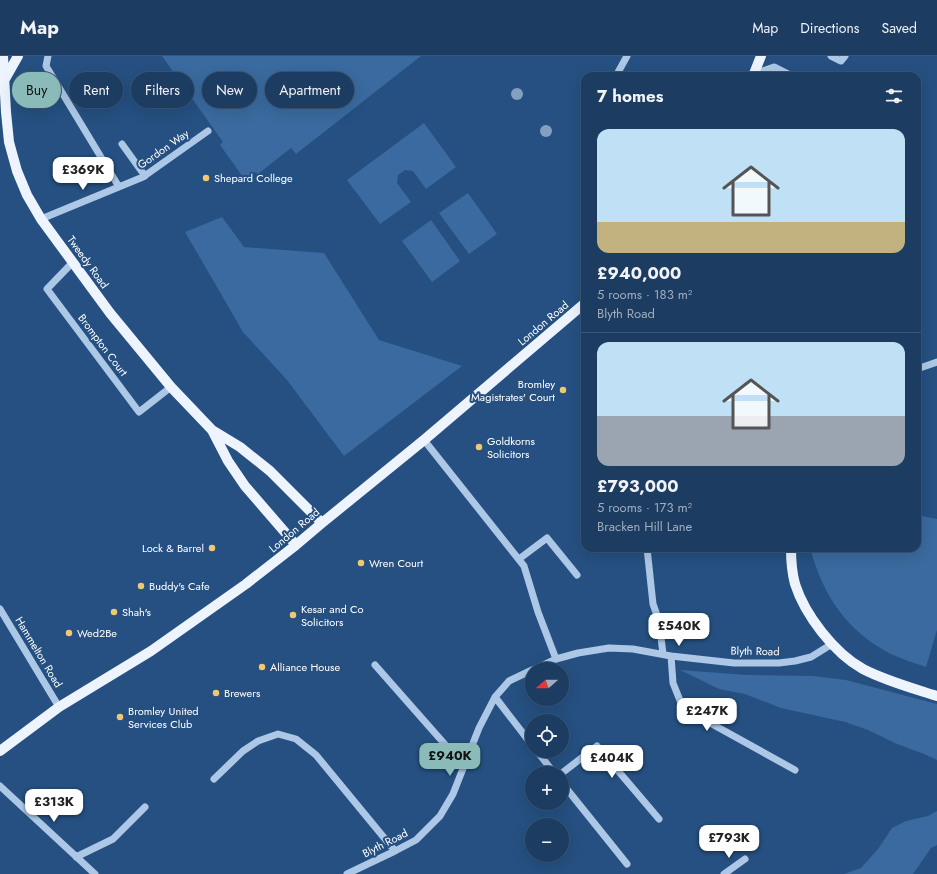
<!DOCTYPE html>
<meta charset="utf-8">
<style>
body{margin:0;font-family:Jost,sans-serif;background:#29476a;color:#f1f3f6;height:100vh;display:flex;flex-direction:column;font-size:15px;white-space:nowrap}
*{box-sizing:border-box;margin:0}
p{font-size:13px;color:#a0adbd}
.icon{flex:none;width:22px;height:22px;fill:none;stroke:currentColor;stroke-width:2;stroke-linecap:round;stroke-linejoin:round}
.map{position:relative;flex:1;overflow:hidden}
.side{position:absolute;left:581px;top:16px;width:340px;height:480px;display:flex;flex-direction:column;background:#1c3c61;border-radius:12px;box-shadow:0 4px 16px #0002,0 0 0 1px #3a5676}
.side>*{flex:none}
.guide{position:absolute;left:12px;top:16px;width:380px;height:36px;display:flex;gap:8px}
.needle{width:26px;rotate:250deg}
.buttons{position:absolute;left:525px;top:606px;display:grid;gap:8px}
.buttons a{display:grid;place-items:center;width:44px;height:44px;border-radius:50%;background:#1c3c61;box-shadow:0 4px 16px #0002,0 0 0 1px #3a5676;font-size:20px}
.price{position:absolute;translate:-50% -34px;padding:0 9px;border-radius:8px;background:#fff;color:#222;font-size:13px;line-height:26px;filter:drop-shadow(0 1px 2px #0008)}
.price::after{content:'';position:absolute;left:50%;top:24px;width:12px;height:9px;margin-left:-6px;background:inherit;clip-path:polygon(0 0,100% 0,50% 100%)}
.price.selected{background:#8bbbb9;color:#111}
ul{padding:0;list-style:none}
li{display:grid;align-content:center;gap:8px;height:212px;padding:0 16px}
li+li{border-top:1px solid #3a5676}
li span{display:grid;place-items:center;height:124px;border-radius:12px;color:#555}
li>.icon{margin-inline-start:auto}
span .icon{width:72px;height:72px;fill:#fffc;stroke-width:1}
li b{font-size:17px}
h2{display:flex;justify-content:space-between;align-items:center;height:48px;padding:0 16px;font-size:17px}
.tag{padding:0 14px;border-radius:18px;background:#1c3c61;box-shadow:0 4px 16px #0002,0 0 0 1px #3a5676;font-size:14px;line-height:36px}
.tag.selected{background:#8bbbb9;color:#111}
header{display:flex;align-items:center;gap:24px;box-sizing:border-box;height:56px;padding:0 20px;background:#1c3c61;border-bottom:1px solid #3a5676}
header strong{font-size:19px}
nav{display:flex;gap:22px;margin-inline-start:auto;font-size:14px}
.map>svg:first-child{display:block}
.green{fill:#3a6a9f}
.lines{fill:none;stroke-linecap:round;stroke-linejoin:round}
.minor{stroke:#adc8e7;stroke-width:7}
.major{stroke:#eef4fd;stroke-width:10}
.tree{fill:#83a0c1}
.poi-dot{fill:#f0c871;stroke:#255081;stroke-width:1.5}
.labels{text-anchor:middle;stroke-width:4;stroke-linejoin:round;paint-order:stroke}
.street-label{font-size:11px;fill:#fff;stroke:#255081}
.poi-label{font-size:11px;fill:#fff;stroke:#255081;text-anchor:start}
</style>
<header>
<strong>Map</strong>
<nav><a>Map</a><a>Directions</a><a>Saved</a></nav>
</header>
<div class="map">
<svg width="937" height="818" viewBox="0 0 937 818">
<rect width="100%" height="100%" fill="#255081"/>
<path class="green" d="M162 0H421L296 98 291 92 258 118 255 116 245 124 220 89 223 86Z
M424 67 456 111 426 133 413 115 405 114 398 119 397 127 411 146 380 168 347 124Z
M468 137 497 178 469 198 439 157Z
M222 161 244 191 324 197 379 284 462 310 344 400 287 324 243 276 185 176Z
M431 164 460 205 432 226 402 185Z
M917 459 937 463V574L926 611C914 607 902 603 891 598 846 575 823 539 810 492H917Z
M680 614 746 619 813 620 846 624 937 648V704L924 698 897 688 868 674 845 666 781 652 745 638 719 633Z
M937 755V789L931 792 913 818H844L861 812 878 793 892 772 906 765 928 760Z"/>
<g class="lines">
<path class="minor" d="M48 0 46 10 119 131
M831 0 841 5 845 0
M754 18 774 11 792 20
M616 20 627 0
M122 88 145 120
M41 163 143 121 208 75
M73 206 47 233 139 356 171 331
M917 313 937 306
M424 384 524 510 538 556 556 603
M647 492 653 548 659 565 663 598
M519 503 547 482 577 519
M0 553 59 651
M671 600 673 627 683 652 795 714
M375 609 464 710
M535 613 556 603 578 597 609 592 633 593 671 600 734 607H779L795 605 811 601 832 588
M495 641 532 689
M537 695 554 717
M562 717 597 690 659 763
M214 723 243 695 258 685 278 678 296 683 316 699 395 795
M562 727 627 808
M0 730 95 818
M76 801 113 783 145 751
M347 818 395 795 416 784 440 760 453 738 479 672 495 641 509 625 532 614
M724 818 745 803"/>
<path class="major" d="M3 0 6 56 9 86 17 115 27 139 41 163 110 257 171 331 212 374 240 391 270 415 322 467
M753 20 761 0
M5 23 18 0
M212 374 228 405 245 430 296 489
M791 492C791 504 792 517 795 528 805 559 834 597 863 613 886 625 912 632 937 640
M0 695 59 651 151 595 246 528 296 489 322 467 424 384 585 247"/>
</g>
<g class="tree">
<circle cx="517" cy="38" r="6"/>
<circle cx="546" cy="75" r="6"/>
</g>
<g class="poi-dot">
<circle cx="206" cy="122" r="4"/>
<circle cx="563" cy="334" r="4"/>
<circle cx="479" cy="391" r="4"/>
<circle cx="212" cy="492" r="4"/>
<circle cx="361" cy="507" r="4"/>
<circle cx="141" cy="530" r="4"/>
<circle cx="114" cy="556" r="4"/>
<circle cx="293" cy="559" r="4"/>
<circle cx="69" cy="577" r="4"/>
<circle cx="262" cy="611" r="4"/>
<circle cx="216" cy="637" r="4"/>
<circle cx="120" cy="661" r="4"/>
</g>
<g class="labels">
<g class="street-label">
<text transform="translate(163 93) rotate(-35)" y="4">Gordon Way</text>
<text transform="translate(88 206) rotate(54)" y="4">Tweedy Road</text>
<text transform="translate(543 267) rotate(-40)" y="4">London Road</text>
<text transform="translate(103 289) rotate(53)" y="4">Brompton Court</text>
<text transform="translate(294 474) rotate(-40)" y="4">London Road</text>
<text transform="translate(755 595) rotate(1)" y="4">Blyth Road</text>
<text transform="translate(39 596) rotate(59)" y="4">Hammelton Road</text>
<text transform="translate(385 787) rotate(-27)" y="4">Blyth Road</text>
</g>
<g class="poi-label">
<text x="214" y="126">Shepard College</text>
<text x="555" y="332" text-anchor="end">Bromley<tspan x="555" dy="13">Magistrates' Court</tspan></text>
<text x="487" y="389">Goldkorns<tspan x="487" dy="13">Solicitors</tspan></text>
<text x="204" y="496" text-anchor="end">Lock &amp; Barrel</text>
<text x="369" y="511">Wren Court</text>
<text x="149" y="534">Buddy's Cafe</text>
<text x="301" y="557">Kesar and Co<tspan x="301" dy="13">Solicitors</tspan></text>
<text x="122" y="560">Shah's</text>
<text x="77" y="581">Wed2Be</text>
<text x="270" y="615">Alliance House</text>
<text x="224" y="641">Brewers</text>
<text x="128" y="659">Bromley United<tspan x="128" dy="13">Services Club</tspan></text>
</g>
</g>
</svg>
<div class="buttons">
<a><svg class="needle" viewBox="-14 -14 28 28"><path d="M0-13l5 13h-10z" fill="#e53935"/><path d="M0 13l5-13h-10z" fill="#a0adbd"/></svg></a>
<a><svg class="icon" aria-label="locate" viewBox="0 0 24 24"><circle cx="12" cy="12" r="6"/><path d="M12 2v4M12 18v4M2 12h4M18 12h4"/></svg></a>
<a>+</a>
<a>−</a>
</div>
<b class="price" style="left:83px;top:135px">£369K</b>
<b class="price" style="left:679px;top:591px">£540K</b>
<b class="price" style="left:707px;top:676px">£247K</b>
<b class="price selected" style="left:450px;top:721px">£940K</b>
<b class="price" style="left:612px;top:723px">£404K</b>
<b class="price" style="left:54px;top:767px">£313K</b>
<b class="price" style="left:729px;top:803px">£793K</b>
<div class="guide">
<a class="tag selected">Buy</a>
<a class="tag">Rent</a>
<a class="tag">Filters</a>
<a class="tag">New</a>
<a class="tag">Apartment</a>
</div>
<section class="side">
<h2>7 homes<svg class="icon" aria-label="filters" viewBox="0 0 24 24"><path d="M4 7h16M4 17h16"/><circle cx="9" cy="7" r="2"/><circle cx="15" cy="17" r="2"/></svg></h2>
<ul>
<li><span style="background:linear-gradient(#bfe0f5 75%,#c2b280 0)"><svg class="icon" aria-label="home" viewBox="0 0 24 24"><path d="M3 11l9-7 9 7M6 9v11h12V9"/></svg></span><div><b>£940,000</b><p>5 rooms · 183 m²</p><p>Blyth Road</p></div></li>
<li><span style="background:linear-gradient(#bfe0f5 60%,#9aa5b1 0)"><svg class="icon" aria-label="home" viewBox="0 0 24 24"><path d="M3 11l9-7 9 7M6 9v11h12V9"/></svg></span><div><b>£793,000</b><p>5 rooms · 173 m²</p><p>Bracken Hill Lane</p></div></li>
</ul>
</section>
</div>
